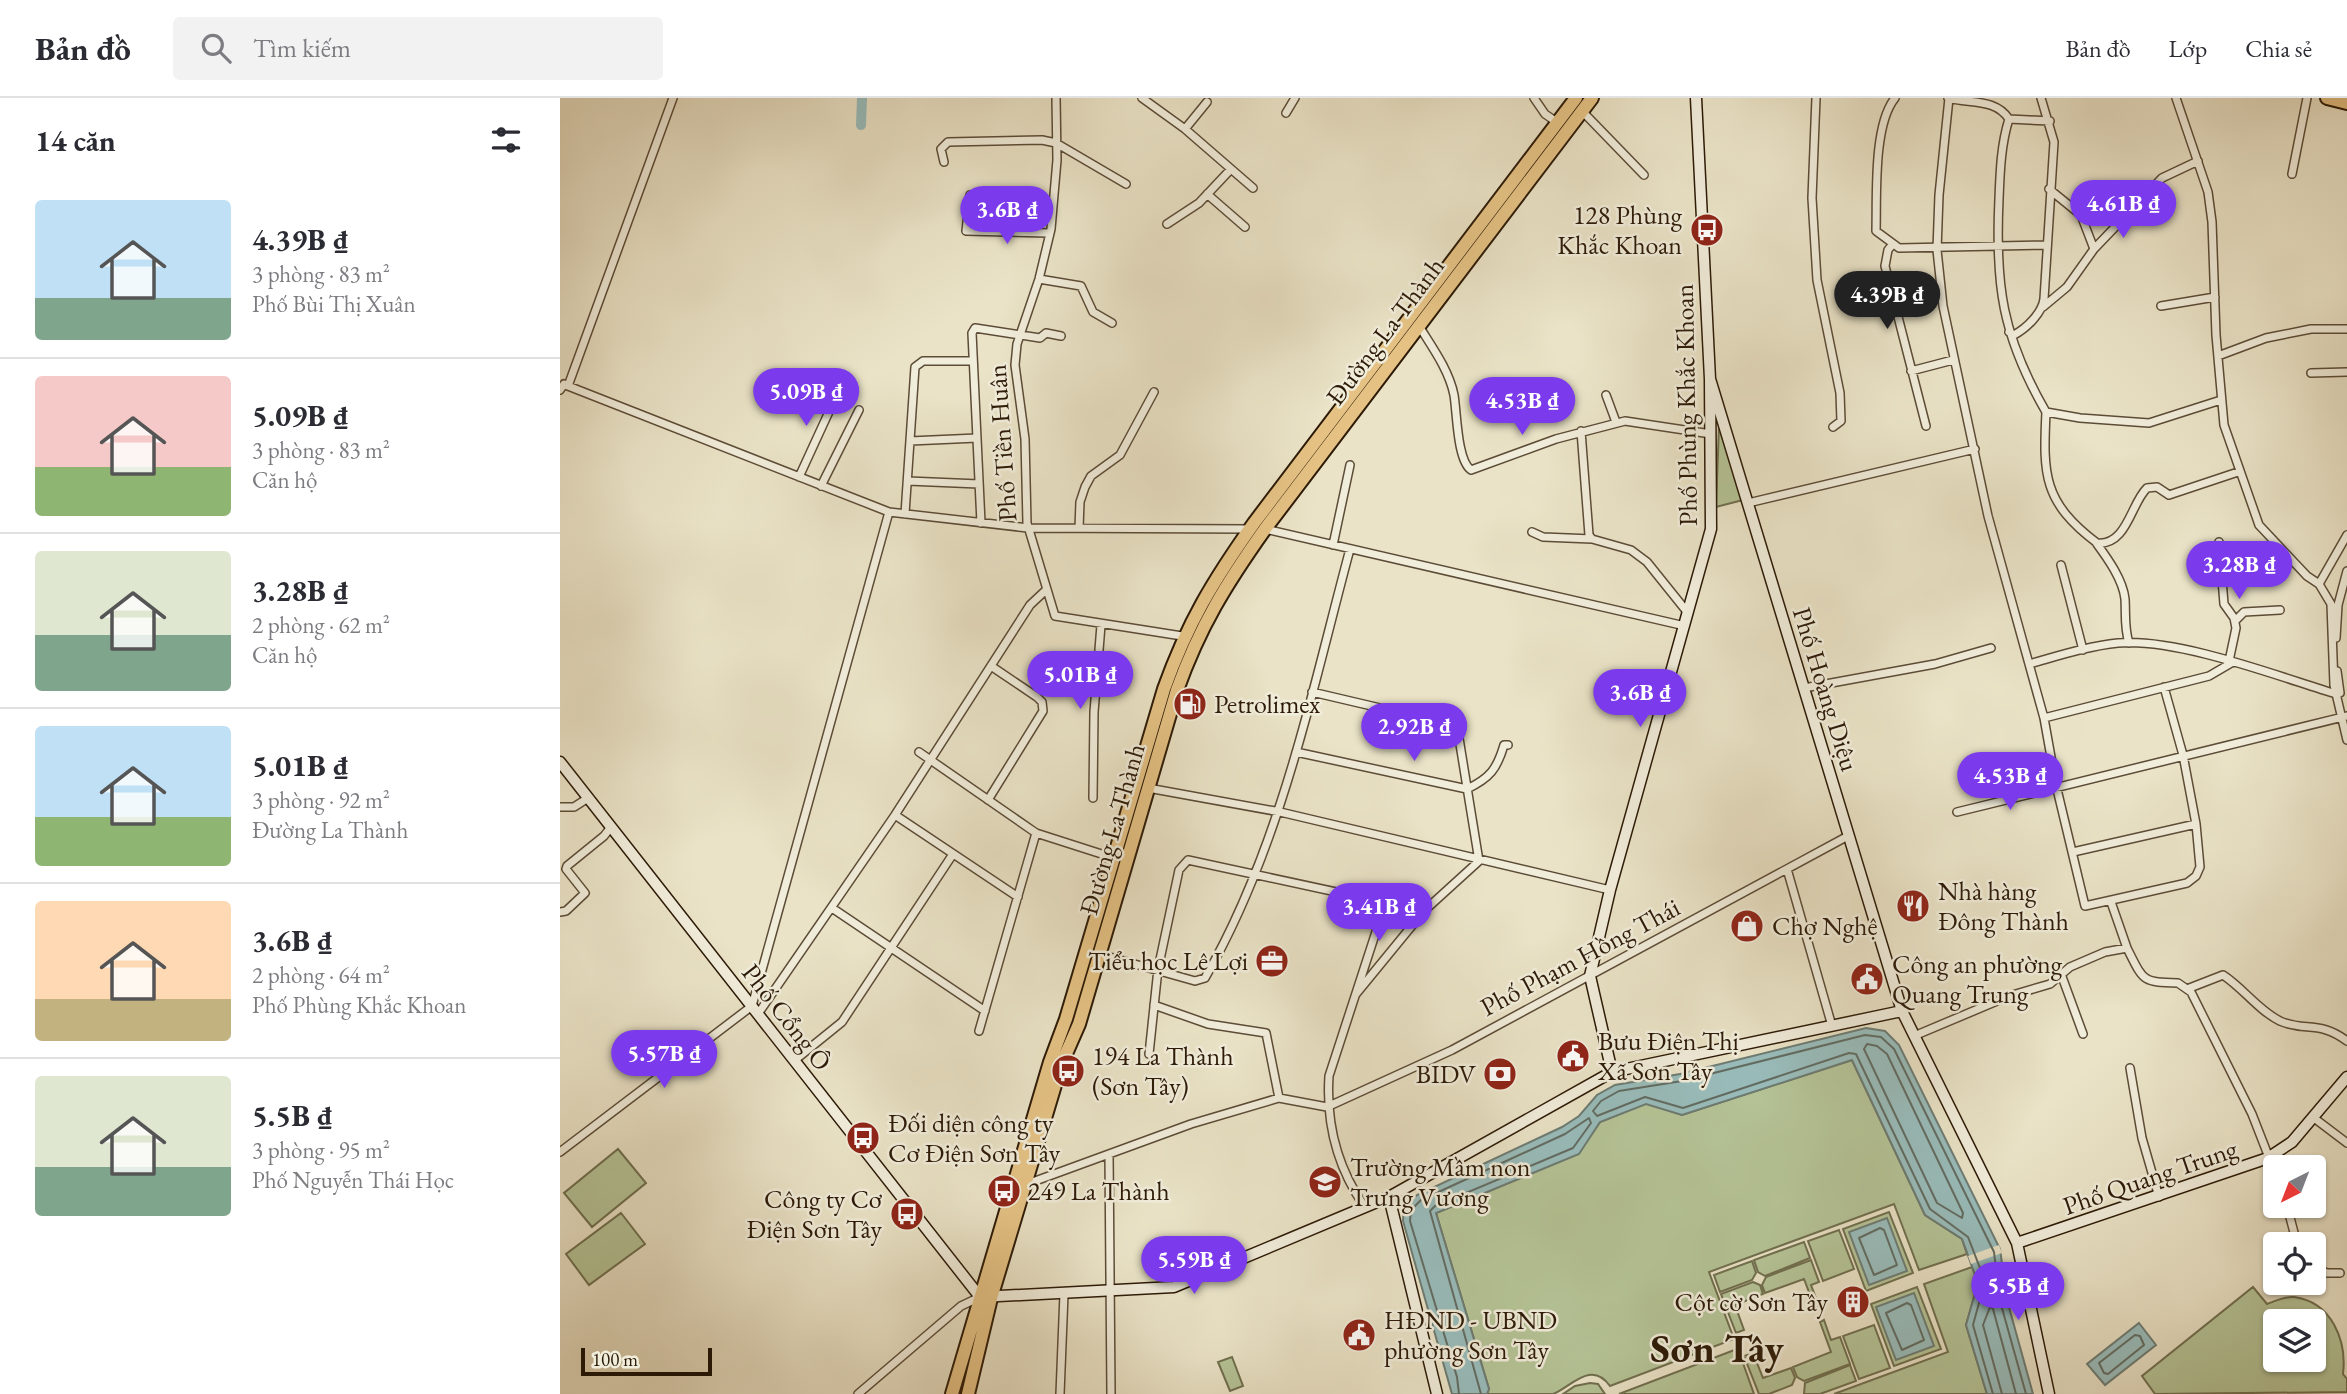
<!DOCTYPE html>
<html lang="vi">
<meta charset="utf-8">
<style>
body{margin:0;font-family:"EB Garamond",serif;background:#f2f2f3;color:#2b2b33;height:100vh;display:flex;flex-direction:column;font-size:26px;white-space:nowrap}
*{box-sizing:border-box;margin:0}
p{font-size:23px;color:#7c7c81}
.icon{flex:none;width:38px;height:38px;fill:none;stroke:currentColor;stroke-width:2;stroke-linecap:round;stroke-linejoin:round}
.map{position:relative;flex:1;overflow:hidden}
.details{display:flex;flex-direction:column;background:#fff;width:560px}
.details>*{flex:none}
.needle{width:46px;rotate:222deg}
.controls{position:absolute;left:1703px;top:1057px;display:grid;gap:14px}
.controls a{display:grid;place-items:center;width:63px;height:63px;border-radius:7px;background:#fff;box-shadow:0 2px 5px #0004;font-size:35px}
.scale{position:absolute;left:21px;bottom:18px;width:131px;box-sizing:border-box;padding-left:7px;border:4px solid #2c1a07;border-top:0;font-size:19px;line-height:24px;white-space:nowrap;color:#2c1a07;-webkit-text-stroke:5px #f1eddb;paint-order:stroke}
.price{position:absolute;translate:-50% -60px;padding:0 16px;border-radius:24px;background:#7c3aed;color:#fff;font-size:23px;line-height:46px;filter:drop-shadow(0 2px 4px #0008)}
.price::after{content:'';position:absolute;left:50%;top:42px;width:21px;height:16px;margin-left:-10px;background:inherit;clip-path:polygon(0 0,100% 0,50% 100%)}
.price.selected{background:#222;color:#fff}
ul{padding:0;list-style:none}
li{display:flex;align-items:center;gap:21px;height:175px;padding:0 35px}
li+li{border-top:2px solid #e1e1e2}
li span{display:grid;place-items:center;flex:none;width:196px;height:140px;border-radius:7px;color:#555}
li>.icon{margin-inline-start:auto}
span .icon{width:84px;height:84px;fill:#fffc;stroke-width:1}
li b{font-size:30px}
h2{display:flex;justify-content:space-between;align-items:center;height:84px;padding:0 35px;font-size:30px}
header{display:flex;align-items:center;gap:42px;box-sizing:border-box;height:98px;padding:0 35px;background:#fff;border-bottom:2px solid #e1e1e2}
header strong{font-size:33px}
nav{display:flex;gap:38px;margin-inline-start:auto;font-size:24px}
.search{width:490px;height:63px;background:#f2f2f3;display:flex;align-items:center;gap:18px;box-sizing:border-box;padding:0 24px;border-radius:7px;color:#7c7c81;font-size:26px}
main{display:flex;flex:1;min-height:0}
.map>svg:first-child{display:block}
.green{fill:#b5c497;stroke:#706f4f;stroke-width:2;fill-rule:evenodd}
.water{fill:#99bdbc;stroke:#6d7c74;stroke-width:2}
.pier{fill:#eae3c7}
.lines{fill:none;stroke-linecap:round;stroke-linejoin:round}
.shore{stroke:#626c62;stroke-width:2}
.canal{stroke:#99bdbc;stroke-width:10}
.street-casing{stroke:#5c4c37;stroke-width:10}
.secondary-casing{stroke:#2c1a07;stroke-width:13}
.highway-casing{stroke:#2c1a07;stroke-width:16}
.street{stroke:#f1eddb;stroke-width:7}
.secondary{stroke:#f1eddb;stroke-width:10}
.highway{stroke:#e5c284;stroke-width:12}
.labels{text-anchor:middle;stroke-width:5;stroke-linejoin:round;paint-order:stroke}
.poi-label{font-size:26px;fill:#2c1a07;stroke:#f1eddb;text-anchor:start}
.street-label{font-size:26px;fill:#2c1a07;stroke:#f1eddb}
.town-label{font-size:40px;font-weight:bold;fill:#2c1a07;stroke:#f1eddb}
</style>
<header>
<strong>Bản đồ</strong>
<div class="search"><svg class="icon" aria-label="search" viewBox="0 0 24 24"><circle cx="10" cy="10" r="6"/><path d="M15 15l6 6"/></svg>Tìm kiếm</div>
<nav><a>Bản đồ</a><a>Lớp</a><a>Chia sẻ</a></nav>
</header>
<main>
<section class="details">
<h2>14 căn<svg class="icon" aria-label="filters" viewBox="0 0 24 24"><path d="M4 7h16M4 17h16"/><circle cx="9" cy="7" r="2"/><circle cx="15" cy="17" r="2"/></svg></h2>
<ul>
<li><span style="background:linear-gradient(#bfe0f5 70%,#7fa58c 0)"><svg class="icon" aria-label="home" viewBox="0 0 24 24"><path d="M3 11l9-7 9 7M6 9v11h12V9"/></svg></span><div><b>4.39B ₫</b><p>3 phòng · 83 m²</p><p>Phố Bùi Thị Xuân</p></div></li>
<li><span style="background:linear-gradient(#f6c9c9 65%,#8fb573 0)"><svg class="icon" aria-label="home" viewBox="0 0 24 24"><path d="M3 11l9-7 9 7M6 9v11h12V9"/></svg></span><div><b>5.09B ₫</b><p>3 phòng · 83 m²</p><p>Căn hộ</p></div></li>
<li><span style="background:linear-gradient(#dfe7d0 60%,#7fa58c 0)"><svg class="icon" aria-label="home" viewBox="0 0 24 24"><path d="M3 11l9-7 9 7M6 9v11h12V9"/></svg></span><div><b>3.28B ₫</b><p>2 phòng · 62 m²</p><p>Căn hộ</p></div></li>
<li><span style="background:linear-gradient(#bfe0f5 65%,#8fb573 0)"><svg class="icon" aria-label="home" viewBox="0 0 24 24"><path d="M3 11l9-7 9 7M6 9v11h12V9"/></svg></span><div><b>5.01B ₫</b><p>3 phòng · 92 m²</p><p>Đường La Thành</p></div></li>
<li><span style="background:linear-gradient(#ffd9b3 70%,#c2b280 0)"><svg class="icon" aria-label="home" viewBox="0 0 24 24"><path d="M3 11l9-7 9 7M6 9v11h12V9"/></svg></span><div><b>3.6B ₫</b><p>2 phòng · 64 m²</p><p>Phố Phùng Khắc Khoan</p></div></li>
<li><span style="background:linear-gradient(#dfe7d0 65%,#7fa58c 0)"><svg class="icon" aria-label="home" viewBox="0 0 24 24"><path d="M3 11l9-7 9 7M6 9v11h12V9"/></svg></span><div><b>5.5B ₫</b><p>3 phòng · 95 m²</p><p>Phố Nguyễn Thái Học</p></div></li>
</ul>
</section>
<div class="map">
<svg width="1787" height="1296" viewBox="0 0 1787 1296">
<rect width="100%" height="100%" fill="#eae3c7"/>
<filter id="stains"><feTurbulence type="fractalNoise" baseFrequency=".00286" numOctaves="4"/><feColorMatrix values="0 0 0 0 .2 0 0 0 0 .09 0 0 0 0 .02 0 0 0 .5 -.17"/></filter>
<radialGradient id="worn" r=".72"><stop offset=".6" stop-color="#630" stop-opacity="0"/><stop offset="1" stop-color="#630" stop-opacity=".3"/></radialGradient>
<path class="green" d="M1159 327 1183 402 1156 409Z
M1292 962 1365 1117 1402 1141 1407 1156 1359 1172 1334 1106 1149 1174 1174 1241 1050 1288C1031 1261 1010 1290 993 1296 983 1296 940 1296 927 1296L929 1291 876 1115 1018 1056 1040 1024 1086 1005 1122 1017Z
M58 1051 86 1085 32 1129 4 1095Z
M1329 1114 1353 1175 1306 1193 1283 1131Z
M61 1115 85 1146 29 1187 6 1156Z
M1279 1132 1294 1171 1263 1183 1248 1143Z
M1244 1144 1250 1160 1205 1178 1198 1174 1194 1162Z
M1251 1162 1259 1184 1251 1187 1259 1208 1255 1210 1244 1181 1205 1195 1202 1187 1206 1179Z
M1192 1163 1196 1175 1192 1182 1160 1194 1154 1177Z
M1412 1169 1418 1185 1406 1227 1427 1296H1274L1388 1254 1364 1186Z
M1193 1184 1200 1187 1203 1196 1175 1207 1184 1232 1176 1235 1161 1196Z
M1357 1189 1381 1251 1334 1268 1311 1206Z
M1693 1189 1707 1206C1715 1203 1726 1198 1734 1199 1772 1204 1787 1243 1783 1276L1787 1281V1294L1595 1296 1582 1278ZM1715 1223H1754V1262H1715Z
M1264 1222 1271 1242 1280 1239 1290 1266 1244 1283 1237 1279 1233 1269 1271 1254 1260 1224Z
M1314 1227 1330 1270 1299 1281 1283 1238Z
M1178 1251 1194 1296H1059L1177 1251Z
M1193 1255 1203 1280 1231 1270 1235 1280 1232 1287 1209 1296H1199L1184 1258Z
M672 1259 683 1288 670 1293 658 1264Z
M1290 1267 1296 1283 1260 1296H1244L1245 1285Z
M1030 1285 1038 1286 1045 1296H1003L1015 1288Z"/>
<path class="water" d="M1306 930 1325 933 1339 947 1440 1151 1447 1202 1473 1296H1427L1406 1227 1418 1185 1402 1141 1365 1117 1292 962 1122 1017 1086 1006 1040 1024 1019 1056 876 1115 929 1291 927 1296H892L843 1123 844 1108 857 1097 1002 1029 1019 1018 1037 997 1055 987 1120 976Z
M1327 1120 1347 1173 1309 1187 1289 1134Z
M1354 1195 1374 1248 1336 1262 1316 1209Z
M1579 1225 1596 1247 1545 1287 1527 1266Z"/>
<path class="pier" d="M1439 1147 1442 1155 1411 1166 1408 1158Z"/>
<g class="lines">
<path class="shore" d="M1307 946 1317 948 1327 956 1403 1115 1402 1120 1377 1105 1304 951Z
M1320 1130 1324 1132 1337 1167 1314 1177 1299 1140Z
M1347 1205 1351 1207 1364 1242 1342 1252 1326 1215Z
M1575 1237 1580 1238 1584 1247 1548 1276 1544 1275 1539 1265Z
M899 1296 897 1279 850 1123 851 1112 861 1102 1005 1036 1029 1020 1031 1025 1013 1050 875 1108 870 1113 921 1296
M1433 1296 1413 1227 1425 1183 1408 1139 1370 1111 1296 956 1289 955 1123 1010 1085 999 1037 1018 1033 1013 1041 1003 1059 993 1122 983 1305 937 1321 939 1334 951 1434 1154 1440 1203 1466 1296
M1442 1296 1423 1227 1430 1209 1433 1211 1456 1296"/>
<path class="canal" d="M301 27 302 0"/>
<defs>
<path id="street" d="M496 0 497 62 491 131 479 181 457 246 455 267 465 341 467 425 495 518 622 538
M582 0 625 31 693 90
M974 0 985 16 998 25
M1256 0 1252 100 1257 182 1280 295 1281 323 1273 329
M1335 0C1313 27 1317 98 1316 133L1339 150 1486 147
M1388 0C1410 6 1435 0 1449 21 1441 46 1440 74 1439 101 1435 187 1442 238 1486 314L1520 320 1589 325 1661 302
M1389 0 1379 97 1377 152 1383 208 1428 418 1484 620 1496 687 1525 808 1627 785 1636 778 1640 769 1636 726 1623 657 1604 589
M1616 0 1648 94 1652 124 1656 237 1664 327 1699 427 1747 478 1759 486 1771 506 1774 587 1787 642
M1022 13 1084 77
M726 15 735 0
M1449 21 1490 23
M625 31 647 4
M384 64 381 51 388 44 482 42 496 45 566 86
M1732 76 1747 0
M1489 91 1521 117 1534 151
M647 96 685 129
M410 97 406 133 489 135
M607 126 639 105 671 71
M1332 147 1328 152 1325 168 1366 328
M479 181 521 188 533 214 552 225
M1601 208 1655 199
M1483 209 1507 189 1534 151 1602 80 1638 63
M859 228C872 249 889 272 894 297 897 315 897 362 911 372L996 341 1065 323 1151 336
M1449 234 1454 237C1467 230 1482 215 1484 201L1494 44 1481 0
M1658 258 1706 240 1751 231H1787
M1351 273 1393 262
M1751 275 1787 274
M8 288 113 0
M0 292 4 286 8 288 329 414 468 430 689 431
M1046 297 1056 324
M1486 314C1483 377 1483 404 1537 445 1567 448 1571 405 1587 390L1597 389 1609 397 1678 374
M1021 333 1029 437 1032 441 1071 452 1087 464 1128 515
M350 343 417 340
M239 379 279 292
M348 383 419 386
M261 388 299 312
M1188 405 1415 351
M345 416 355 269 363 263H413
M421 425 412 235 415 230 480 240 486 235 501 238
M519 430 520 404 525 389 531 378 560 357 594 294
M705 431 1125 528
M972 434 983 439 1032 441
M1659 444 1664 506 1674 520 1676 530 1669 563
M1537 446C1548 461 1563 482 1565 501 1566 517 1564 529 1569 545
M773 447 790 367
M1501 467 1523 552
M1759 486 1787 437
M1675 523 1684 514 1720 512
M1776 540 1778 507 1787 473
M1469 566C1498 558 1528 548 1558 545 1618 540 1717 578 1776 596L1780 595 1777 573
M1244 590 1375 566 1431 550
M752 594 897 628 919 763 864 813 796 896
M1484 620 1649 578 1673 564
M359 654 476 735 554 760
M736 654 907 691C930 680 937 671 944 647H948
M588 690 720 714 1050 792
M533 700 534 614 541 527
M428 702 483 613 482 604 477 599 431 568
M0 709H14L28 700
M1397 714 1787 618
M335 717 458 799
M1513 754 1636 726
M1227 771 1272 928
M1551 804 1567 850
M272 810 425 913
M0 814 6 813 25 795 6 771 7 768 44 738 51 729
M539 856 635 883 645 880C721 748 751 596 790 451
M1501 876 1523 936
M1627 891 1663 877C1683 890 1698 912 1720 923 1745 934 1759 922 1787 943
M594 907 648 926 706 935 719 1000
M198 916 335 717 470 507 486 492
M419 933 476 735
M1354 938 1449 898 1490 886 1510 869 1545 854 1567 850C1584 884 1582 884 1618 885L1631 894 1692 1016 1715 1075
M589 956 598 871 619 772 628 762 864 813
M235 962 282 924 393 756
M1570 970 1582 1040 1599 1099
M767 1009 892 952 1288 738
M1754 1020 1787 1045
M0 1054 192 908 329 414
M549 1056 551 1296
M467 1086 631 1026 719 1000 767 1009
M804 1108C777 1069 766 1025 769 978L826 803
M1727 1108 1737 1146
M1754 1169 1767 1175H1780
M298 1296 401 1208 420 1199
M500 1296 504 1196"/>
<path id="secondary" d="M1150 281 1342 913 1457 1145 1489 1296
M0 664 420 1199 614 1189 829 1099 1052 974 1342 913
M1052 974 1030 878 1050 792 1151 431 1150 281 1136 0
M829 1099 877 1296
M1457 1145 1708 1060 1732 1044 1787 979"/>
<path id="highway" d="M1767 0 1787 5
M392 1296 490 964 506 921 604 591C628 524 653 483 694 425L1016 0
M408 1296 431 1200 501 967 519 926 617 592C640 528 666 486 705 431L1032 0"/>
</defs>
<use href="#street" class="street-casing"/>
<use href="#secondary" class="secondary-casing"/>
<use href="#highway" class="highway-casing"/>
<use href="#street" class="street"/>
<use href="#secondary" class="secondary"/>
<use href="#highway" class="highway"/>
</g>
<defs>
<symbol id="bus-disc" viewBox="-11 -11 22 22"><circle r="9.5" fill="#8f2418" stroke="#f1eddb"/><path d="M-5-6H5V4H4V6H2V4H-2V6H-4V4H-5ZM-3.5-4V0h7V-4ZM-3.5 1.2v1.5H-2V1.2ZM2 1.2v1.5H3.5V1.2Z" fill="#fff"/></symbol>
<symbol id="fuel-disc" viewBox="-11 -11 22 22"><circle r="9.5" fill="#8f2418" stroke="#f1eddb"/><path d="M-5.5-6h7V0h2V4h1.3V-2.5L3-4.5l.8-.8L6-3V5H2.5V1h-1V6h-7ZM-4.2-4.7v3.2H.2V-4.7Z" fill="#fff"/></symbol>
<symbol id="restaurant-disc" viewBox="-11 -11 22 22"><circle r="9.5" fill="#8f2418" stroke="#f1eddb"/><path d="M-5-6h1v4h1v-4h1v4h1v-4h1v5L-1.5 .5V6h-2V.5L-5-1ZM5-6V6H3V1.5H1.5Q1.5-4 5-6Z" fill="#fff"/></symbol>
<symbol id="shop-disc" viewBox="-11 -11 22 22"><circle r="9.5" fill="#8f2418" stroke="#f1eddb"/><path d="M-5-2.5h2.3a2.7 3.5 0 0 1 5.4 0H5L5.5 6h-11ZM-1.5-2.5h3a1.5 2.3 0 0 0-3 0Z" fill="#fff"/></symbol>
<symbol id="office-disc" viewBox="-11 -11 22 22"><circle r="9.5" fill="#8f2418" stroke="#f1eddb"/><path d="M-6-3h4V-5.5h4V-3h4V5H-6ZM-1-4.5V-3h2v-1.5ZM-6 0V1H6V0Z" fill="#fff"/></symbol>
<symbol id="civic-disc" viewBox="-11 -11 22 22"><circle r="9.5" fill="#8f2418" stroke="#f1eddb"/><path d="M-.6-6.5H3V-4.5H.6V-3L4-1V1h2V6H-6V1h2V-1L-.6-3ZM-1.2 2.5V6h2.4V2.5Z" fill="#fff"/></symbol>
<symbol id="bank-disc" viewBox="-11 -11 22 22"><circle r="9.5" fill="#8f2418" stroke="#f1eddb"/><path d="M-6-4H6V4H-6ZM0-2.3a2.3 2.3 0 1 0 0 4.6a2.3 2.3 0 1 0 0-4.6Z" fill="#fff"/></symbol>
<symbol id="school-disc" viewBox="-11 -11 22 22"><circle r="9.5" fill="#8f2418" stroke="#f1eddb"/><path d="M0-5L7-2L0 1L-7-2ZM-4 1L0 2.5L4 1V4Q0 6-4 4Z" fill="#fff"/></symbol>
<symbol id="building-disc" viewBox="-11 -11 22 22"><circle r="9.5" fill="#8f2418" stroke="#f1eddb"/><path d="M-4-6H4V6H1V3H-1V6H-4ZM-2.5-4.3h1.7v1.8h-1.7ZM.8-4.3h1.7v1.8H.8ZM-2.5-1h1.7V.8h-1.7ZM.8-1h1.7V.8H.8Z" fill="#fff"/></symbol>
</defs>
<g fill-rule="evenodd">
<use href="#bus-disc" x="1128" y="113" width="38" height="38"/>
<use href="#fuel-disc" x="611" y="587" width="38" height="38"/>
<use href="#restaurant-disc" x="1334" y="789" width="38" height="38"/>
<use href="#shop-disc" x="1168" y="809" width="38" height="38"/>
<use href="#office-disc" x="693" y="844" width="38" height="38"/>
<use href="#civic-disc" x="1288" y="862" width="38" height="38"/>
<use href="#civic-disc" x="994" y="939" width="38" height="38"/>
<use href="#bus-disc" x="489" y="954" width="38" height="38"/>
<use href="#bank-disc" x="921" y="957" width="38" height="38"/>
<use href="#bus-disc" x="284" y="1021" width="38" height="38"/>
<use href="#school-disc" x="746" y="1065" width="38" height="38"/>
<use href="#bus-disc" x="425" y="1074" width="38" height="38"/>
<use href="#bus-disc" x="328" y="1097" width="38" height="38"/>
<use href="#building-disc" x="1274" y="1185" width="38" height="38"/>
<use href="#civic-disc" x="780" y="1218" width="38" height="38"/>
</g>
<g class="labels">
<g class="poi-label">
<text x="1122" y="126" text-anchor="end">128 Phùng<tspan x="1122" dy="30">Khắc Khoan</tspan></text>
<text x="654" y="615">Petrolimex</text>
<text x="1378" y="802">Nhà hàng<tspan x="1378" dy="30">Đông Thành</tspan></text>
<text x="1212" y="837">Chợ Nghệ</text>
<text x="688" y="872" text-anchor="end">Tiểu học Lê Lợi</text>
<text x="1332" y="875">Công an phường<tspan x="1332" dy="30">Quang Trung</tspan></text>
<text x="1038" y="952">Bưu Điện Thị<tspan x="1038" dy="30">Xã Sơn Tây</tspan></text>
<text x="532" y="967">194 La Thành<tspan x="532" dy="30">(Sơn Tây)</tspan></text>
<text x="916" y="985" text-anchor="end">BIDV</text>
<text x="328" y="1034">Đối diện công ty<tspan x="328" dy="30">Cơ Điện Sơn Tây</tspan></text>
<text x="790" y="1078">Trường Mầm non<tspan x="790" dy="30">Trưng Vương</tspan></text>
<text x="468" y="1102">249 La Thành</text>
<text x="322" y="1110" text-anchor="end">Công ty Cơ<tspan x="322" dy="30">Điện Sơn Tây</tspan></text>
<text x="1268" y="1213" text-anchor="end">Cột cờ Sơn Tây</text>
<text x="824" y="1231">HĐND - UBND<tspan x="824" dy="30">phường Sơn Tây</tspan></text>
</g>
<g class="street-label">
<text transform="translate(825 233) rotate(-53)" y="9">Đường La Thành</text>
<text transform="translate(1126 307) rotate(-91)" y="9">Phố Phùng Khắc Khoan</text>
<text transform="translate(442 345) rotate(-94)" y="9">Phố Tiền Huân</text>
<text transform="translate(1266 591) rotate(73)" y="9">Phố Hoàng Diệu</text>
<text transform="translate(552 731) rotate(-74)" y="9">Đường La Thành</text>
<text transform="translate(1020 859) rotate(-28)" y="9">Phố Phạm Hồng Thái</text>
<text transform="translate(227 919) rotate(52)" y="9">Phố Cổng Ô</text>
<text transform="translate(1590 1079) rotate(-19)" y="9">Phố Quang Trung</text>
</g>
<g class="town-label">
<text x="1157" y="1264">Sơn Tây</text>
</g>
</g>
<rect width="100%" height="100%" filter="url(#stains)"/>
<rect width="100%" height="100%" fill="url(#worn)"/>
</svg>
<div class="controls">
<a><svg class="needle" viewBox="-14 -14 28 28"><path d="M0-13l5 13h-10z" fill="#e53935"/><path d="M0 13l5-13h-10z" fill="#7c7c81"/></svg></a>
<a><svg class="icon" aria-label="locate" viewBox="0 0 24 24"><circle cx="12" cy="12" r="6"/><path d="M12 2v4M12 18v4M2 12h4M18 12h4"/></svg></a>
<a><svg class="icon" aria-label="layers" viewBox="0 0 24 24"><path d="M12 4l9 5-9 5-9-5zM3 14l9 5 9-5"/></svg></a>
</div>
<div class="scale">100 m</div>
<b class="price" style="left:1563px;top:142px">4.61B ₫</b>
<b class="price" style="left:447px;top:148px">3.6B ₫</b>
<b class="price selected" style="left:1327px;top:233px">4.39B ₫</b>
<b class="price" style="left:246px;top:330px">5.09B ₫</b>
<b class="price" style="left:962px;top:339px">4.53B ₫</b>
<b class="price" style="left:1679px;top:503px">3.28B ₫</b>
<b class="price" style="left:520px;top:613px">5.01B ₫</b>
<b class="price" style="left:1080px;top:631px">3.6B ₫</b>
<b class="price" style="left:854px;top:665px">2.92B ₫</b>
<b class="price" style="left:1450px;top:714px">4.53B ₫</b>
<b class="price" style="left:819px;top:845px">3.41B ₫</b>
<b class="price" style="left:104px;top:992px">5.57B ₫</b>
<b class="price" style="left:634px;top:1198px">5.59B ₫</b>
<b class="price" style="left:1458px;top:1224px">5.5B ₫</b>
</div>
</main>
